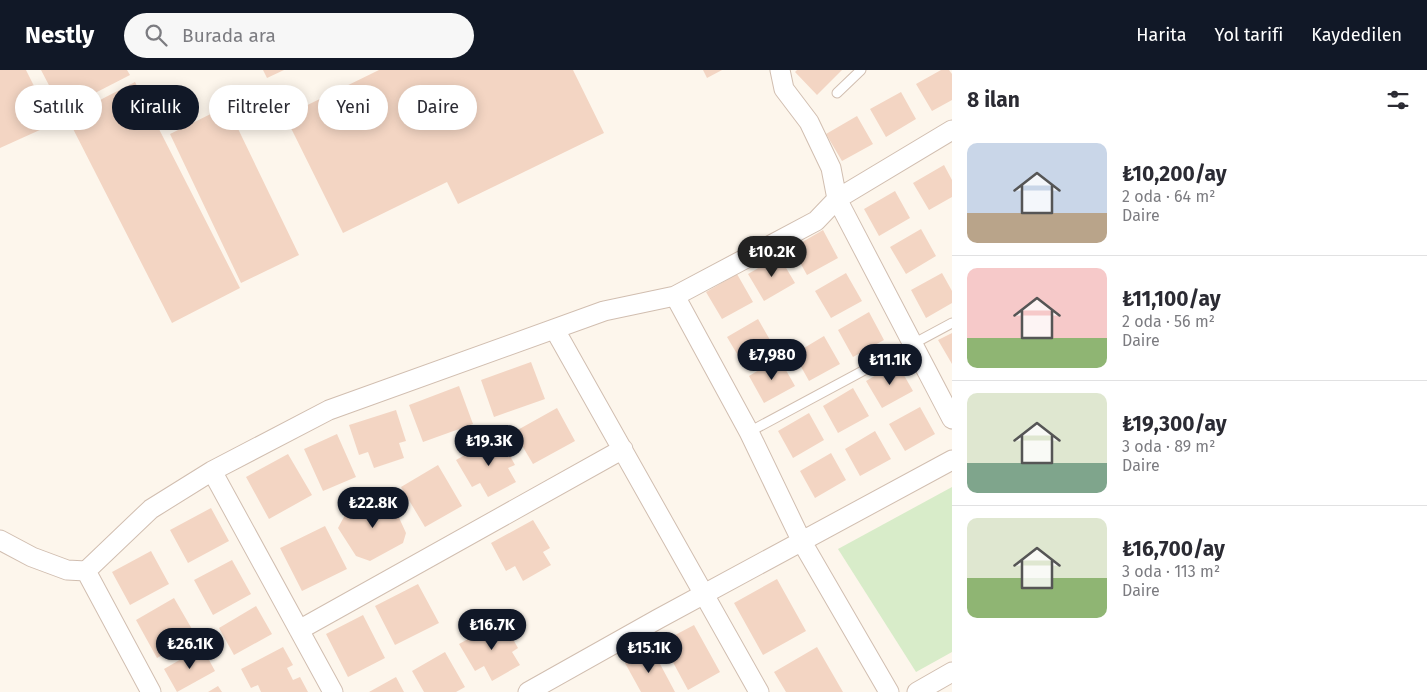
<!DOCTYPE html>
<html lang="tr">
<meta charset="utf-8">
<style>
body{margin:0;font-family:"Fira Sans",sans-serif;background:#f7f7f7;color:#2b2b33;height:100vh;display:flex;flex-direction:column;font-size:19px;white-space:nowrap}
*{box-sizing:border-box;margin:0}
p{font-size:16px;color:#7c7c81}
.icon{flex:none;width:28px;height:28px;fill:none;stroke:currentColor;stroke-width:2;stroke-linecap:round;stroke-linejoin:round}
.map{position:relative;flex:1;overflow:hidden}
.panel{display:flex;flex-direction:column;background:#fff;width:475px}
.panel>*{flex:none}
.guide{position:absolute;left:15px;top:15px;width:475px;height:45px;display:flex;gap:10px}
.price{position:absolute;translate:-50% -42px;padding:0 11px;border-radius:18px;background:#111827;color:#fff;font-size:16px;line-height:32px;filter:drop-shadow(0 1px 2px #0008)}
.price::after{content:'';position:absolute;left:50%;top:30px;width:15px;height:11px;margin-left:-8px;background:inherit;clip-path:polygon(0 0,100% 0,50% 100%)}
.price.on{background:#222;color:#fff}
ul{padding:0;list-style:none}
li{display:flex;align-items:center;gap:15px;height:125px;padding:0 15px}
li+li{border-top:1px solid #e1e1e2}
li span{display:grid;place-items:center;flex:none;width:140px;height:100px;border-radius:10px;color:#555}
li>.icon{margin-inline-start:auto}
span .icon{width:60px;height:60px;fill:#fffc;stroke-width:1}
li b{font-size:21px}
h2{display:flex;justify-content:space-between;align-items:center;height:60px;padding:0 15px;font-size:21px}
.pill{padding:0 18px;border-radius:22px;background:#fff;box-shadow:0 2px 12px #0003;font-size:18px;line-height:45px}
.pill.on{background:#111827;color:#fff}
header{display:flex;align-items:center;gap:30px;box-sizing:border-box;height:70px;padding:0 25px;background:#111827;color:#fff}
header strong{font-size:24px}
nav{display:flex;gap:28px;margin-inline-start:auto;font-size:18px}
.search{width:350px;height:45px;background:#f7f7f7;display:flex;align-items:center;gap:12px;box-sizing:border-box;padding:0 18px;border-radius:28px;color:#7c7c81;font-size:19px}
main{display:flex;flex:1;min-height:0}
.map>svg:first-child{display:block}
.green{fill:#d8ecc9}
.building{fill:#f3d5c3}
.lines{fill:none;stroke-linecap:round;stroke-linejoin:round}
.service-casing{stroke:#d1beb0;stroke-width:11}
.minor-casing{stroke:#d1beb0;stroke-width:21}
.service{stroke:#fff;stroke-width:9}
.minor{stroke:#fff;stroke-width:19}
</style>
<header>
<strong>Nestly</strong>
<div class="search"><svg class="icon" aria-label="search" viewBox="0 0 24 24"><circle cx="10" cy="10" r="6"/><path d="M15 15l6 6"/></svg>Burada ara</div>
<nav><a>Harita</a><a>Yol tarifi</a><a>Kaydedilen</a></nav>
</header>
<main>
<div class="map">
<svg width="952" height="622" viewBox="0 0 952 622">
<rect width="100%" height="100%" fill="#fdf6ec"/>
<path class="green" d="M952 417V582L916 602 838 479Z"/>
<path class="building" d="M0 0H26L53 54 0 78Z
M41 0H127L130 5 62 40Z
M263 0H284L267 8Z
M379 0H573L604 63 458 134 447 112 343 163 285 46Z
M703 0H722L707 8Z
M797 0H842L817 25 795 2Z
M941 0H949L952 4V30L932 41 916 14Z
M135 12 240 218 172 253 67 47Z
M901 22 916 49 886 67 870 39Z
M227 36 299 185 241 213 170 64Z
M857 46 873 74 842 91 826 64Z
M944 95 952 110V127L929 140 913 113Z
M895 121 910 148 879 166 864 139Z
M921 159 936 186 906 204 890 177Z
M823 160 838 188 807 205 792 178Z
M779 186 795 213 764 231 748 204Z
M846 203 862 231 831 248 815 221Z
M942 203 952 221V233L926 248 911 220Z
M737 204 753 232 722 249 706 222Z
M869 242 884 270 853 287 838 260Z
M758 249 774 277 743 294 727 267Z
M952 263V294L938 270Z
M824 266 840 294 809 311 794 284Z
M779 288 795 316 764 333 749 306Z
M531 292 545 329 494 347 481 310Z
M897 293 913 321 882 338 866 311Z
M459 316 473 354 423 372 409 335Z
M853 318 869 346 838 363 823 336Z
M920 337 935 364 905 381 889 354Z
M557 338 575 371 533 394 514 362Z
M396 340 406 371 399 373 404 388 374 398 368 382 359 385 349 355Z
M809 343 824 370 793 388 778 361Z
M875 361 891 389 860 406 845 379Z
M337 364 356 407 323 421 304 379Z
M499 366 515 395 508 398 516 412 488 427 480 413 472 417 456 390Z
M831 383 846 410 815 428 800 401Z
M288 384 312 425 269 449 246 407Z
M438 395 462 436 425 457 401 417Z
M380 426 391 430 406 463 403 473 370 491 356 486 338 458 345 445Z
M211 438 229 471 188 493 170 460Z
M533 450 550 478 543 482 551 495 523 511 515 496 506 501 491 473Z
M325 456 347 499 302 521 280 478Z
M151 481 169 514 130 535 112 502Z
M232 490 251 524 213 545 194 510Z
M777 509 806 561 763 585 734 533Z
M418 514 439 553 395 575 375 536Z
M174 528 196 566 157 588 136 550Z
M256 536 272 564 234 585 219 558Z
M363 545 385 588 348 607 326 564Z
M502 550 518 578 512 582 520 595 492 611 484 596 475 601 459 574Z
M694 555 720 602 688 620 662 572Z
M202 577 215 601 177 622 164 599Z
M283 577 293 595 287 598 293 610 300 607 308 622H261L258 615 251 618 241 599Z
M817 577 843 622H786L774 602Z
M652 579 675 622H641L625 593Z
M445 582 465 617 456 622H424L412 601Z
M396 607 404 622H369Z
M218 616 222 622H208Z"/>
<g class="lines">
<defs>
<path id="service" d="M837 23 861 0
M749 362 952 253"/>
<path id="minor" d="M952 60 837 129 952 349
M675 226 749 362 802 472 889 622
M555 260 759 622
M212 401 333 622
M0 470 32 487 67 500 86 501 151 439 212 401 329 340 604 241 675 226 816 151 837 129 831 98 809 52 784 19 780 0
M86 501 151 622
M299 560 623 379
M528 622 658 549 952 390
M917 622 952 602"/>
</defs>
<use href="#service" class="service-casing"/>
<use href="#minor" class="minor-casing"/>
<use href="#service" class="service"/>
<use href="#minor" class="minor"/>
</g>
</svg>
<b class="price on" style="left:772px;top:208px">₺10.2K</b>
<b class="price" style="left:772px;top:311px">₺7,980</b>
<b class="price" style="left:890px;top:316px">₺11.1K</b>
<b class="price" style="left:489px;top:397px">₺19.3K</b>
<b class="price" style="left:373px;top:459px">₺22.8K</b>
<b class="price" style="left:492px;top:581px">₺16.7K</b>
<b class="price" style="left:190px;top:600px">₺26.1K</b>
<b class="price" style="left:649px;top:604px">₺15.1K</b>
<div class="guide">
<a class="pill">Satılık</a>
<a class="pill on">Kiralık</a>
<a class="pill">Filtreler</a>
<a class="pill">Yeni</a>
<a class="pill">Daire</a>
</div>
</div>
<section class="panel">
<h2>8 ilan<svg class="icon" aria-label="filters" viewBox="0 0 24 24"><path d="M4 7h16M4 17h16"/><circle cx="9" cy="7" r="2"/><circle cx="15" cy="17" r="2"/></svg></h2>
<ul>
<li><span style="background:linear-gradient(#c9d6e8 70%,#b9a48a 0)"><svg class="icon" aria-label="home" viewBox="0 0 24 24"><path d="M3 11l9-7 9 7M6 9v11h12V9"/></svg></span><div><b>₺10,200/ay</b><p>2 oda · 64 m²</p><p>Daire</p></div></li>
<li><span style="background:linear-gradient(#f6c9c9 70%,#8fb573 0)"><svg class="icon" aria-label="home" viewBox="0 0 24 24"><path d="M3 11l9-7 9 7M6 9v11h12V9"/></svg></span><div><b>₺11,100/ay</b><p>2 oda · 56 m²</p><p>Daire</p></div></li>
<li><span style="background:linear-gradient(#dfe7d0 70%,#7fa58c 0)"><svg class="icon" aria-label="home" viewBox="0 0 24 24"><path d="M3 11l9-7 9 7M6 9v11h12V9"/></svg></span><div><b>₺19,300/ay</b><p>3 oda · 89 m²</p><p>Daire</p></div></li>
<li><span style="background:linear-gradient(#dfe7d0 60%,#8fb573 0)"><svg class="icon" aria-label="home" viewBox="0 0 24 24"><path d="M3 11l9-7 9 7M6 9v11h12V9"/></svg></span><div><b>₺16,700/ay</b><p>3 oda · 113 m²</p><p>Daire</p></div></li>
</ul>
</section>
</main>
